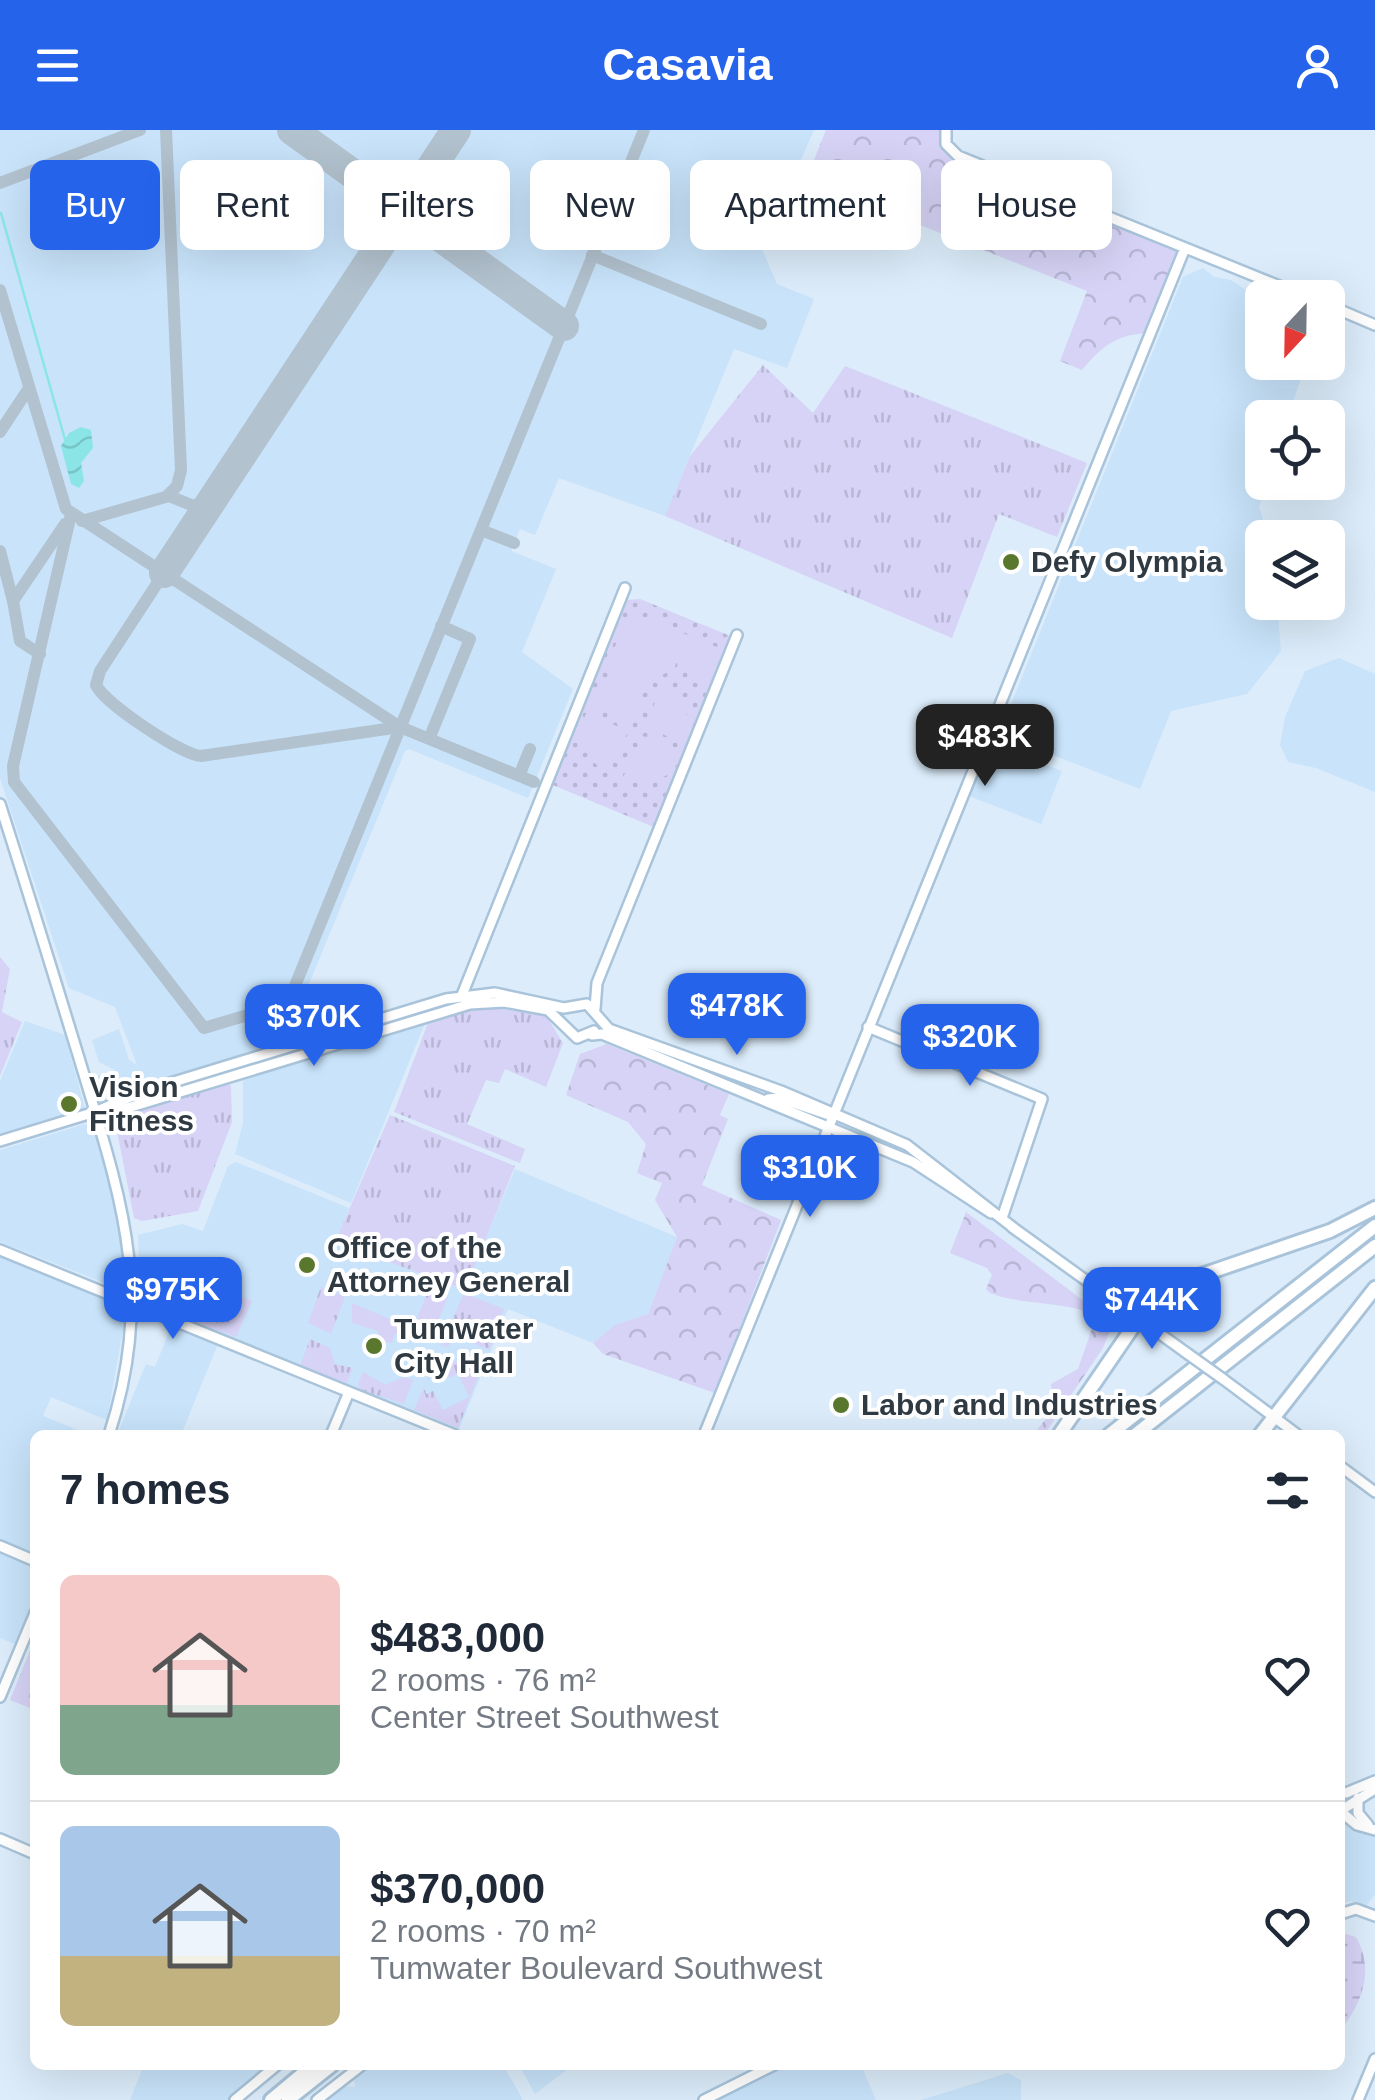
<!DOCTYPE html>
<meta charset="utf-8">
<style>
body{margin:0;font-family:Arial,sans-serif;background:#f2f2f3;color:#1f2937;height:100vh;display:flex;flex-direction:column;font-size:38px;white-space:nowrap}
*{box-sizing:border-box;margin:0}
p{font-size:32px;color:#747a83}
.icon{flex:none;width:55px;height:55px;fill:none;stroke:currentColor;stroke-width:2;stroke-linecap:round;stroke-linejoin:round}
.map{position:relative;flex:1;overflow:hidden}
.sheet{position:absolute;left:30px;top:1300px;width:1315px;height:640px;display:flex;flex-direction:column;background:#fff;border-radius:15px;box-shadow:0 10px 40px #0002}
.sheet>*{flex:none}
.hud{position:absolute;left:30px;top:30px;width:1315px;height:90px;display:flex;gap:20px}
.needle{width:65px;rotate:202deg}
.fabs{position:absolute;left:1245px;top:150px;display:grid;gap:20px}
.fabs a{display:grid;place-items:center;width:100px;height:100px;border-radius:15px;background:#fff;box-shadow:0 10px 40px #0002;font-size:50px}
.price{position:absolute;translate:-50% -85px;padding:0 22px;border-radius:20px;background:#2563eb;color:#fff;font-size:32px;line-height:65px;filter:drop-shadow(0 2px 5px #0008)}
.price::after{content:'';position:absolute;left:50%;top:60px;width:30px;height:22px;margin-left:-15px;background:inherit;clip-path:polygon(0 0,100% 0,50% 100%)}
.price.current{background:#222;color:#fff}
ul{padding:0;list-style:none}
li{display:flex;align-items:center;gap:30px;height:250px;padding:0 30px}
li+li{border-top:2px solid #e0e1e3}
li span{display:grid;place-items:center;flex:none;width:280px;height:200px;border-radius:15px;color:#555}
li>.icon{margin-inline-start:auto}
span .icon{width:120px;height:120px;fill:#fffc;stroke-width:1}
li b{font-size:42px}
h2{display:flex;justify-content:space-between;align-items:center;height:120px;padding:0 30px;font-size:42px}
.chip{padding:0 35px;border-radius:15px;background:#fff;box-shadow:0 10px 40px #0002;font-size:35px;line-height:90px}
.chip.current{background:#2563eb;color:#fff}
header{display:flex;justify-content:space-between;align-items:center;height:130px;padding:0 30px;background:#2563eb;color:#fff;font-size:45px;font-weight:700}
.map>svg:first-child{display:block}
.built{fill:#c8e3fa}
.grass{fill:url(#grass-tufts)}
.forest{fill:url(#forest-crowns)}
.wetland{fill:url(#wetland-marsh)}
.park{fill:url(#park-dots)}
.pitch{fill:#d6d3f6}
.water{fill:url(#water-waves)}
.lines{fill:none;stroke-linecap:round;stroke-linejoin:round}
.stream{stroke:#8be5e6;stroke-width:2.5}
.taxiway{stroke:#b2c2ce;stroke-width:12}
.runway{stroke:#b2c2ce;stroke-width:30}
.secondary-casing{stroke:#a9c4da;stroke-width:14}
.highway-casing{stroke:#a9c4da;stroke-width:18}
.secondary{stroke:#fff;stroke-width:9}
.highway{stroke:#fff;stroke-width:12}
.secondary-bridge-casing{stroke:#a9c4da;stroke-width:14;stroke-linecap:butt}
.secondary-bridge{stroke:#fff;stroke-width:9}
.poi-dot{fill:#5a782d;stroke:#fff;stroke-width:4}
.labels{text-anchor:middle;stroke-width:8;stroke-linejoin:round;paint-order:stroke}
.poi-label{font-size:30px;font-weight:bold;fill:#2f3a43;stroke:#fff;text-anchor:start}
</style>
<header><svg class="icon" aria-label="menu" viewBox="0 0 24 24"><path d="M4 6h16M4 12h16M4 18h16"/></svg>Casavia<svg class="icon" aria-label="person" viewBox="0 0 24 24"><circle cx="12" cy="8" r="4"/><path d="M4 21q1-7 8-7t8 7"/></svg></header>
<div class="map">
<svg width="1375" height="1970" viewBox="0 0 1375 1970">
<defs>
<pattern id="grass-tufts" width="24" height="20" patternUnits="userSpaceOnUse" patternTransform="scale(2.5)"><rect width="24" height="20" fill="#d6d3f6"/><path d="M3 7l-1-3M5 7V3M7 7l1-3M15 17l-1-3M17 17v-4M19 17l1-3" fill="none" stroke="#b8b6d4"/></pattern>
<pattern id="forest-crowns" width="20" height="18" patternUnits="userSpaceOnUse" patternTransform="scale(2.5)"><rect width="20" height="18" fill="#d6d3f6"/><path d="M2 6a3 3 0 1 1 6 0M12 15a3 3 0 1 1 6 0" fill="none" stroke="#b8b6d4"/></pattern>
<pattern id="wetland-marsh" width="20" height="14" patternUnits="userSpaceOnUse" patternTransform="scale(2.5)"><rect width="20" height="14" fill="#d6d3f6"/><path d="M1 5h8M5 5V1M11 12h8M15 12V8" fill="none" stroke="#b8b6d4"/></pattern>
<pattern id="park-dots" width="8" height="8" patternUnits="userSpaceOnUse" patternTransform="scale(2.5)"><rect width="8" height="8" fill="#d6d3f6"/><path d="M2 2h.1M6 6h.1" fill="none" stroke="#b8b6d4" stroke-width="1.8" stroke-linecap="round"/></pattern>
<pattern id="water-waves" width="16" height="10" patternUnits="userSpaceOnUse" patternTransform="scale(2.5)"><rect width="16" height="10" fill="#8be5e6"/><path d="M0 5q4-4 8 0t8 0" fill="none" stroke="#78c5c6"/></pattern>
</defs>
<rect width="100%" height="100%" fill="#dcecfa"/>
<path class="built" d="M0 0H814L762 119 777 154 814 169 787 238 734 219 665 386 559 348 535 405 520 399 511 421 556 439 522 522 573 559 528 668 409 619 405 621 285 912 146 954 144 949 145 956 110 967 102 964 97 946 115 940 99 932 92 910 119 899 129 930 137 935 115 877 69 858 0 648Z
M1203 138 1214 147 1231 150 1262 171V232L1306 233 1288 287 1262 288V352L1267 353 1259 377 1269 407 1262 408V472L1277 473 1281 521 1247 564 1171 581 1140 659 999 604 1183 147Z
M1339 528 1375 544V662L1316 638 1288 632 1280 615 1285 587 1305 541Z
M989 613 1062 641 1041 694 969 666Z
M25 891 65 905 85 978 0 1005V951Z
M426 891 351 1073 235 1024 243 993V948Z
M85 994 94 998 121 1098 128 1153 123 1160 0 1112V1020Z
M236 1032 349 1078 336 1112 464 1160 515 1039 677 1107 648 1184 616 1195 593 1213 508 1179 459 1299 141 1170 138 1105 182 1094 203 1101 228 1036Z
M0 1126 121 1176 126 1183 107 1290 51 1267 43 1286 90 1305H35V1425L0 1410Z
M171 1197 217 1216 181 1305H117L146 1234 155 1237Z
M0 1423 35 1437V1466L15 1514 0 1508Z
M1340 1688 1375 1707V1764L1366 1776 1351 1771 1340 1774Z
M144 1935H270L228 1970H130Z
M371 1935H503L523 1970H327L344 1956 355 1957 354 1949Z
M519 1935H573L535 1964Z
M786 1935H861L876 1970H714Z
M1008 1943 1021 1950V1970H921Z"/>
<path class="grass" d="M763 235 813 283 845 236 1087 333 1057 407 999 384 952 508 665 386 690 326Z
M0 827 10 839 2 882 22 892 0 946Z
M480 877 545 884 563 913 546 957 505 939 499 953 486 950 467 994 525 1019 520 1033 394 982 429 890Z
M226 952 231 956 232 992 198 1081 142 1091 134 1088 115 991 126 983Z
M390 985 515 1036 465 1160 335 1112Z
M184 1145 252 1171 236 1207 178 1186 186 1164 178 1159Z
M321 1157 345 1167 331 1204 308 1193Z
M429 1159 436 1166 448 1167 430 1211 406 1200 394 1205 392 1213 379 1211 378 1201 352 1193V1173L407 1196 415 1193Z
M464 1163 504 1179 489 1220 454 1205 448 1217 441 1215Z
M310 1209 330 1218 335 1234 353 1238 347 1253 300 1236Z
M452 1230 476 1240 482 1237 458 1298 414 1280 424 1257 426 1264 433 1261 443 1280 469 1267 458 1244 436 1252 431 1246 427 1251 428 1241 441 1246Z
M363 1242 386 1255 403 1247 413 1250 404 1274 361 1260 358 1254Z"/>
<path class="forest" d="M826 0H946L947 17 1185 118 1149 203C1117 204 1102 216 1082 240L1060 231 1087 161 806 50Z
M607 914 729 964 720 985 728 989 702 1055 781 1090 715 1263 603 1224 593 1213 615 1195 648 1184 677 1107 655 1070 662 1053 637 1043 646 1014 628 992 566 965 580 924Z
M966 1082 1113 1193 1103 1218 1044 1305H1033L1053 1280 1051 1254 1078 1239 1096 1187C1074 1171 1023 1176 990 1163L986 1159 992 1145 987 1138 950 1123Z
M35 1508V1580L10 1570Z"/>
<path class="wetland" d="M1346 1804 1356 1807C1375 1840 1362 1873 1340 1901V1809Z"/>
<path class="park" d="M640 469 728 505 732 511 656 698 548 653 621 476 626 470Z"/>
<path class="pitch" d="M634 483 724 520 708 560 690 549 678 528 674 539 648 552 630 592 589 576 598 560 611 549 605 541 628 484Z
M662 557C687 570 693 589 686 616L645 595Z
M587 581 628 602 609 642C583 631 576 606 587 581Z
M644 606 683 625 671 643 653 652 622 649Z"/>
<path class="water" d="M81 297 91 300 93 318 81 333 84 351 79 358 71 354 61 316 69 303Z"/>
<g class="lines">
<path class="stream" d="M1 83 66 313"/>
<path class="taxiway" d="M0 53 140 0
M592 125 761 194
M0 160 66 379 400 597 534 652
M0 302 29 258
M166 367 177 356 181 340 166 0
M71 384 13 636 14 652 204 898 288 873 644 0
M82 391 169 366 194 376 214 367
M481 400 514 413
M0 421 13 471
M164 443 100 541 96 555C104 573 182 625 201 626L400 597
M40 524 20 511 13 471 65 394
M429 609 470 509 441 496
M519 646 530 619"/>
<path class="runway" d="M292 0 564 196
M164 443 456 0"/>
<defs>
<path id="secondary" d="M946 0V14L958 26 1309 168
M1328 175 1375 195
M0 674C27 758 53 843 79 928 120 1065 156 1161 109 1305
M462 865 625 458
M595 879 597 853 737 505
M868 897 1042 969 1002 1088
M592 905 602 904 913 1032 991 1083
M768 969 779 968 829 985
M98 982 111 983 470 874 504 872 548 880 577 908 594 901
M0 1011 95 982 144 961 446 869 495 863 564 878 587 874 609 899 781 961 907 1015 1015 1099
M817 1020 835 1009 847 1008
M1012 1097 1188 1224
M0 1120 455 1305
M1223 1249 1298 1305
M331 1305 349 1262
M704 1305 1185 118
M1340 1336 1375 1362
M0 1416 35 1431
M0 1567 35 1483
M1346 1663 1375 1651
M1358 1668V1683L1368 1695
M1340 1681 1375 1659
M1340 1681 1357 1695 1375 1700
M0 1709 35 1724
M1340 1784 1356 1779 1375 1786
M235 1970 277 1935
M317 1970 362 1935
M704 1970 774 1935
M1358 1970 1375 1929"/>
<path id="highway" d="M1059 1305 1139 1188 1163 1167 1196 1147 1330 1101 1375 1078
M1109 1305 1375 1096
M1135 1305 1375 1116
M1260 1305 1375 1158
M271 1970 313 1935
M288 1970 332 1935"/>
</defs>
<use href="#secondary" class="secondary-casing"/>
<use href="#highway" class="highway-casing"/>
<use href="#secondary" class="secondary"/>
<use href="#highway" class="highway"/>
<defs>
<path id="secondary-bridge" d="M1188 1224 1223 1249"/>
</defs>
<use href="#secondary-bridge" class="secondary-bridge-casing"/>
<use href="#secondary-bridge" class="secondary-bridge"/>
</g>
<g class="poi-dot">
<circle cx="1011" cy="432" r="10"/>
<circle cx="69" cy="974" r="10"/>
<circle cx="307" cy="1135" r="10"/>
<circle cx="374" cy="1216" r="10"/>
<circle cx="841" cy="1275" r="10"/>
</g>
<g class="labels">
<g class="poi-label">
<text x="1031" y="442">Defy Olympia</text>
<text x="89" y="967">Vision<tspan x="89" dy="34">Fitness</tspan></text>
<text x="327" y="1128">Office of the<tspan x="327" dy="34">Attorney General</tspan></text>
<text x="394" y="1209">Tumwater<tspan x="394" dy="34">City Hall</tspan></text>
<text x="861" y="1285">Labor and Industries</text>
</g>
</g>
</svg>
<div class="fabs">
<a><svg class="needle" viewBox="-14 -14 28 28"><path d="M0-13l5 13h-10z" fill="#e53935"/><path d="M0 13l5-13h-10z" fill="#747a83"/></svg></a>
<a><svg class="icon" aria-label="locate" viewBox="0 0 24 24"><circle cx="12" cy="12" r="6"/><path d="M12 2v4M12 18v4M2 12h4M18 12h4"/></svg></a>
<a><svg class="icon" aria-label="layers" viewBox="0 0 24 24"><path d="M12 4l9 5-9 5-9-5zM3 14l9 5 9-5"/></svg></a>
</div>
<b class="price current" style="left:985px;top:659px">$483K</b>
<b class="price" style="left:737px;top:928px">$478K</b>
<b class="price" style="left:314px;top:939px">$370K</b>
<b class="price" style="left:970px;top:959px">$320K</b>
<b class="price" style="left:810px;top:1090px">$310K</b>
<b class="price" style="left:173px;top:1212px">$975K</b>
<b class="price" style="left:1152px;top:1222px">$744K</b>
<div class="hud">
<a class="chip current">Buy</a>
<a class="chip">Rent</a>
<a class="chip">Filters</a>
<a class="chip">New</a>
<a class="chip">Apartment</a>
<a class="chip">House</a>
</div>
<section class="sheet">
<h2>7 homes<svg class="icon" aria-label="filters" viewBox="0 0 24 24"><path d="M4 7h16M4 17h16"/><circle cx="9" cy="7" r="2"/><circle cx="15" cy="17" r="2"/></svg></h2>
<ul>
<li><span style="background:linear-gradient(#f6c9c9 65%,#7fa58c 0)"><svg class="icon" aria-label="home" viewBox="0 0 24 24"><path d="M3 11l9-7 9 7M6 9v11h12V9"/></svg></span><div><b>$483,000</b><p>2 rooms · 76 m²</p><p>Center Street Southwest</p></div><svg class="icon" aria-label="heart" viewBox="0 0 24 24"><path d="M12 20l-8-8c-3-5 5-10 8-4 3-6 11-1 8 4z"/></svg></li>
<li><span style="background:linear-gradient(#a9c7e8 65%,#c2b280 0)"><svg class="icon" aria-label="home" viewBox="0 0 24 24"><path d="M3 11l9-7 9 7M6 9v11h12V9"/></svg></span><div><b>$370,000</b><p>2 rooms · 70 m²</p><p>Tumwater Boulevard Southwest</p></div><svg class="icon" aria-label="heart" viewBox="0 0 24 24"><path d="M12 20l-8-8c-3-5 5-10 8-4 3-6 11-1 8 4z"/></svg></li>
</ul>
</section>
</div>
